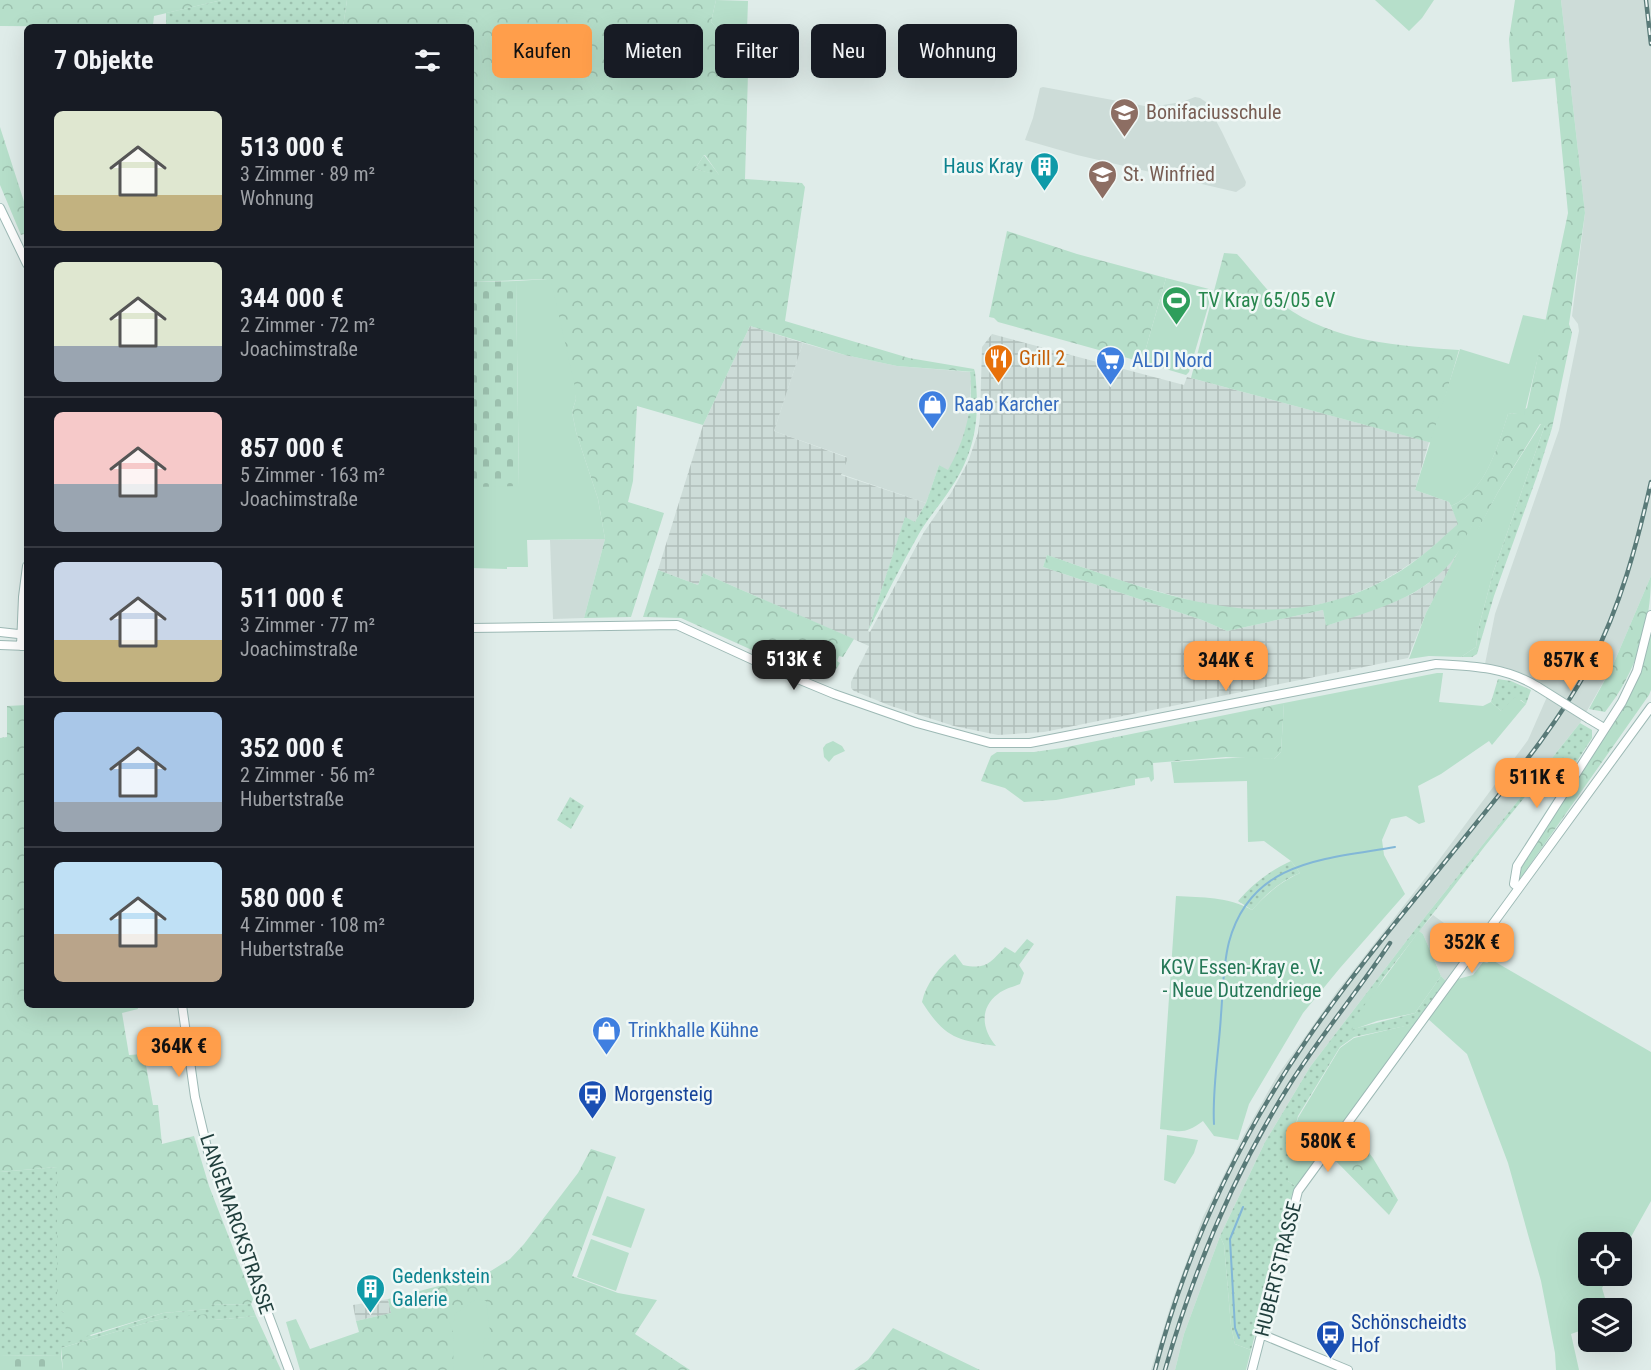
<!DOCTYPE html>
<html lang="de">
<meta charset="utf-8">
<style>
body{margin:0;font-family:"Roboto Condensed",sans-serif;background:#242831;color:#f1f3f6;height:100vh;display:flex;flex-direction:column;font-size:22px;white-space:nowrap}
*{box-sizing:border-box;margin:0}
p{font-size:20px;color:#9ea1a6}
.icon{flex:none;width:33px;height:33px;fill:none;stroke:currentColor;stroke-width:2;stroke-linecap:round;stroke-linejoin:round}
.map{position:relative;flex:1;overflow:hidden}
.details{position:absolute;left:24px;top:24px;width:450px;height:984px;display:flex;flex-direction:column;background:#171b24;border-radius:9px;box-shadow:0 6px 24px #0002}
.details>*{flex:none}
.guide{position:absolute;left:492px;top:24px;width:570px;height:54px;display:flex;gap:12px}
.fabs{position:absolute;left:1578px;top:1232px;display:grid;gap:12px}
.fabs a{display:grid;place-items:center;width:54px;height:54px;border-radius:9px;background:#171b24;box-shadow:0 6px 24px #0002;font-size:30px}
.price{position:absolute;translate:-50% -51px;padding:0 14px;border-radius:12px;background:#ff9e4b;color:#111;font-size:20px;line-height:39px;filter:drop-shadow(0 2px 3px #0008)}
.price::after{content:'';position:absolute;left:50%;top:36px;width:18px;height:14px;margin-left:-9px;background:inherit;clip-path:polygon(0 0,100% 0,50% 100%)}
.price.current{background:#222;color:#fff}
ul{padding:0;list-style:none}
li{display:flex;align-items:center;gap:18px;height:150px;padding:0 30px}
li+li{border-top:2px solid #363941}
li span{display:grid;place-items:center;flex:none;width:168px;height:120px;border-radius:9px;color:#555}
li>.icon{margin-inline-start:auto}
span .icon{width:72px;height:72px;fill:#fffc;stroke-width:1}
li b{font-size:26px}
h2{display:flex;justify-content:space-between;align-items:center;height:72px;padding:0 30px;font-size:26px}
.pill{padding:0 21px;border-radius:9px;background:#171b24;box-shadow:0 6px 24px #0002;font-size:21px;line-height:54px}
.pill.current{background:#ff9e4b;color:#111}
.map>svg:first-child{display:block}
.built{fill:#cddcd8}
.industrial{fill:url(#industrial-grid)}
.grass{fill:url(#grass-dots)}
.forest{fill:url(#forest-crowns);fill-rule:evenodd}
.cemetery{fill:url(#cemetery-stones)}
.green{fill:#b6dfca}
.lines{fill:none;stroke-linecap:round;stroke-linejoin:round}
.stream{stroke:#82b7d7;stroke-width:2}
.secondary-casing{stroke:#9db9b5;stroke-width:10}
.secondary{stroke:#fff;stroke-width:8}
.rail-casing{stroke:#597a78;stroke-width:4.5}
.rail{stroke:#f0f8f6;stroke-width:2;stroke-dasharray:7;stroke-linecap:butt}
.secondary-bridge-casing{stroke:#9db9b5;stroke-width:10;stroke-linecap:butt}
.secondary-bridge{stroke:#fff;stroke-width:8}
.labels{text-anchor:middle;stroke-width:5;stroke-linejoin:round;paint-order:stroke}
.education-label{font-size:20px;fill:#785e54;stroke:#f0f8f6;text-anchor:start}
.culture-label{font-size:20px;fill:#0d838f;stroke:#f0f8f6;text-anchor:end}
.leisure-label{font-size:20px;fill:#27864d;stroke:#f0f8f6;text-anchor:start}
.food-label{font-size:20px;fill:#c56008;stroke:#f0f8f6;text-anchor:start}
.shop-label{font-size:20px;fill:#366cbe;stroke:#f0f8f6;text-anchor:start}
.park-label{font-size:20px;fill:#257857;stroke:#f0f8f6}
.transit-label{font-size:20px;fill:#164399;stroke:#f0f8f6;text-anchor:start}
.street-label{font-size:20px;fill:#1f3e3c;stroke:#f0f8f6}
</style>
<div class="map">
<svg width="1651" height="1370" viewBox="0 0 1651 1370">
<defs>
<pattern id="industrial-grid" width="8" height="8" patternUnits="userSpaceOnUse" patternTransform="scale(1.5)"><rect width="8" height="8" fill="#cddcd8"/><path d="M0 4h8M4 0v8" fill="none" stroke="#b0beba"/></pattern>
<pattern id="grass-dots" width="8" height="8" patternUnits="userSpaceOnUse" patternTransform="scale(1.5)"><rect width="8" height="8" fill="#b6dfca"/><path d="M2 2h.1M6 6h.1" fill="none" stroke="#9cc0ae" stroke-width="1.8" stroke-linecap="round"/></pattern>
<pattern id="forest-crowns" width="20" height="18" patternUnits="userSpaceOnUse" patternTransform="scale(1.5)"><rect width="20" height="18" fill="#b6dfca"/><path d="M2 6a3 3 0 1 1 6 0M12 15a3 3 0 1 1 6 0" fill="none" stroke="#9cc0ae"/></pattern>
<pattern id="cemetery-stones" width="16" height="16" patternUnits="userSpaceOnUse" patternTransform="scale(1.5)"><rect width="16" height="16" fill="#b6dfca"/><path d="M2 7V4a2 2 0 0 1 4 0v3zM10 15v-3a2 2 0 0 1 4 0v3z" fill="#9cc0ae"/></pattern>
</defs>
<rect width="100%" height="100%" fill="#dfece9"/>
<path class="built" d="M1561 0H1651V576L1613 665 1580 723 1417 927 1310 1067 1265 1142 1220 1236 1184 1334 1175 1370H1151L1172 1301 1203 1217 1242 1138 1277 1076 1338 990 1430 872 1528 740 1550 690 1521 674 1507 668 1485 664 1495 614 1559 430 1579 331 1578 324 1572 316 1585 213Z
M1043 87 1150 107 1182 102 1195 97 1200 98 1206 102 1222 132 1246 182 1245 186 1236 192 1077 155 1025 140 1033 118 1040 88Z
M803 343 845 355 897 366 970 372 971 383 968 422 958 453 948 471 939 465 926 503 841 474 847 457 774 431Z
M605 539 584 618 553 619 550 540Z
M1433 915 1448 926 1452 923 1478 941 1448 983 1441 976 1423 934 1419 931Z"/>
<path class="industrial" d="M750 326 803 343 774 431 848 458 841 475 926 503 915 522 905 518 868 631 870 632 924 532 951 493 968 462 978 433 980 417 982 347 992 334 1184 385 1187 377 1429 442 1415 490 1449 502 1459 524 1423 555 1401 570 1377 584 1342 599 1299 609 1274 611 1236 609 1200 603 1128 583 1047 555 1043 567 1202 620 1227 631 1323 610 1326 626 1391 603 1412 594 1432 581 1457 555 1426 613 1408 658 1044 732 998 735 954 726 891 706 854 691 851 688V682L869 646 703 573 698 585 658 570 703 425Z
M388 1299 391 1313 356 1321 353 1305Z"/>
<path class="grass" d="M222 0H347L343 27H166V13Z
M704 155 720 176 695 169Z
M970 372H975C980 418 976 452 949 491 940 505 928 518 920 532 901 565 885 598 868 631L905 517 915 522 926 503 939 465 948 470C965 440 974 407 970 372Z
M1545 425 1552 428 1537 476 1494 596 1477 654 1472 657H1461L1476 647 1478 630 1493 573Z
M1498 679 1511 681 1531 690 1526 704 1521 700 1501 711 1491 702Z
M1580 723 1592 730V738L1563 783 1546 771 1485 846 1384 977 1353 1029 1415 1013 1441 976 1448 983 1420 1023 1354 1037 1340 1047 1298 1116 1288 1155V1181L1298 1188 1292 1194 1251 1350 1235 1344 1231 1326 1224 1245 1220 1236 1265 1142 1310 1067 1417 927Z
M570 797 584 806 571 829 557 820Z
M1291 861 1300 873C1280 881 1266 894 1252 910L1238 901C1253 884 1269 871 1291 861Z
M57 1167V1309L64 1312 91 1336 163 1313 209 1309V1305L251 1304 256 1316 214 1320 169 1318 149 1322 61 1348V1356L0 1355V1172Z"/>
<path class="forest" d="M0 0H222L154 16 153 25 127 27 0 26Z
M347 0H716L711 22 752 67 748 73 745 179 802 183 805 187 785 321 909 358 974 369 975 372 897 366 845 355 750 326 703 425 637 406 633 481 628 502 664 513 631 617 584 618 605 539 598 499 576 432 572 412 576 399 548 279 471 282V27H343ZM704 155H705L719 175 695 169Z
M1515 0H1561L1585 213 1569 324 1572 333 1552 428 1540 424 1498 492 1478 530 1472 526C1467 535 1463 545 1457 554 1427 598 1373 610 1326 626L1323 610 1227 631 1202 620 1043 567 1047 555C1168 596 1281 646 1402 570 1422 557 1440 540 1458 524L1451 506C1486 492 1497 447 1508 414L1517 413 1527 408 1568 213 1555 78 1512 82 1509 39Z
M0 127 27 211V233L21 235 0 185Z
M1007 231 1077 254 1166 278 1142 362 998 322 994 318 989 317Z
M1224 253 1237 254C1250 268 1269 294 1283 305 1333 342 1400 346 1459 350L1432 443 1191 378Z
M658 570 698 585 703 573 854 639 843 657 839 656 837 661 840 663C835 672 830 677 820 677L763 655 681 618 643 617Z
M1651 576C1651 625 1636 673 1605 712L1589 709 1613 665Z
M1651 627V690L1649 695 1520 879 1519 868 1602 739 1618 717 1636 682Z
M1284 703 1281 752 1274 759 1226 757 1153 763 1154 779 1151 782 1149 777 1135 779V785L1056 800 1024 802 1005 788 981 781 991 756 997 752H1034L1062 748Z
M27 705V1005H137L138 1009 122 1013 129 1055 144 1054 153 1105H158L162 1144 194 1136 209 1186 253 1299 251 1304 209 1305 210 1309 163 1313 67 1342 64 1312 57 1310V1167L0 1172V738L7 737V706Z
M1027 939 1034 944 1019 965 1024 973 1020 984C1013 987 1004 989 998 994 979 1008 982 1030 996 1046 956 1040 945 1038 922 1002 926 983 940 966 955 954L963 965C986 970 990 963 1005 947L1015 953Z
M1348 1126 1373 1158 1398 1200 1389 1215 1328 1153Z
M591 1149 616 1157 572 1276 618 1293 657 1300 635 1334 690 1370H300L286 1322 296 1319 310 1349 359 1332 356 1321 391 1313 388 1299 486 1274 510 1259 524 1244 578 1173Z
M209 1314 214 1320 256 1316 281 1370H63L61 1348 149 1322 169 1318Z
M893 1328 980 1370H854L868 1360Z"/>
<path class="cemetery" d="M516 281 519 487H471V282Z
M0 1355 61 1356 63 1370H0Z"/>
<path class="green" d="M716 0 748 1 747 30 753 31 751 66 711 22Z
M1375 0H1434L1422 18 1409 31Z
M816 41 834 50 842 60 865 59 864 71 850 70 843 61 842 73 815 71Z
M1166 278 1213 290 1189 372 1186 375 1142 362Z
M548 279 551 281 574 382 576 399 572 412 576 432 598 499 605 539 527 540 528 567H507V569L471 568V487L519 486 516 281Z
M1523 315 1547 320 1524 415 1517 413 1508 414C1497 448 1486 492 1451 506L1449 502 1415 490 1460 349 1509 364Z
M1541 424 1545 425 1493 573 1478 630 1476 647 1461 657 1429 656 1409 659 1426 613 1472 525 1478 529 1498 492Z
M1437 673H1443L1439 702 1483 706 1491 702 1501 711 1515 697 1526 704 1492 745 1489 741 1441 774 1418 786 1425 822 1419 824 1406 816 1391 819 1382 840 1384 855 1405 894 1340 968 1303 1013 1249 1104 1238 1140 1214 1136 1203 1121C1185 1134 1182 1132 1160 1129L1176 896C1203 898 1227 896 1252 910 1267 894 1280 882 1300 873L1291 861 1264 841 1248 842 1247 781 1174 783 1171 762 1248 757 1274 759 1281 752 1284 703Z
M833 741 842 746 845 751 834 756 829 762 824 757 823 748 826 744Z
M1419 931 1423 934 1441 976 1415 1013 1377 1021 1352 1030 1355 1018Z
M1492 960 1651 1052V1201L1622 1253V1242H1588V1275H1609L1602 1288 1608 1308H1588V1328L1571 1334 1579 1370H1556L1555 1353 1541 1281 1508 1163 1467 1054 1427 1018 1454 980 1473 975 1483 962 1487 963Z
M1413 1024H1418L1298 1188 1288 1181V1155L1298 1118 1340 1048 1354 1038Z
M1167 1135 1198 1140 1194 1153 1175 1184 1164 1180Z
M607 1196 645 1209 631 1248 592 1235Z
M1220 1236 1224 1245 1231 1326 1235 1344 1251 1350 1246 1370H1175L1184 1334Z
M591 1239 629 1253 616 1291 577 1277Z
M476 1299 486 1301 491 1338 483 1339 484 1370H453L454 1334 449 1323 454 1321 455 1314Z"/>
<g class="lines">
<path class="stream" d="M1214 1124C1212 1089 1219 1051 1221 1015 1223 991 1223 965 1229 942 1251 860 1326 859 1395 847
M1239 1338 1235 1328 1230 1239 1243 1207"/>
<defs>
<path id="secondary" d="M0 208 27 264
M471 628 677 625 764 665 834 694 917 723 990 743H1030L1436 664C1473 666 1506 667 1538 687
M0 632 27 635
M0 645 27 646
M21 646 23 597 27 566
M1589 719 1604 728
M1518 887 1514 884 1517 866 1622 702 1637 671 1651 615
M182 1005 195 1097 209 1156 289 1370
M1261 1334 1348 1370
M1252 1370 1298 1191 1651 707"/>
</defs>
<use href="#secondary" class="secondary-casing"/>
<use href="#secondary" class="secondary"/>
<defs>
<path id="rail" d="M1646 0 1651 44
M1155 1370C1186 1251 1238 1139 1308 1038 1359 964 1418 896 1474 826 1516 774 1559 722 1591 663 1621 605 1637 544 1651 482
M1165 1370C1194 1269 1234 1173 1290 1084 1321 1035 1358 991 1390 943"/>
</defs>
<use href="#rail" class="rail-casing"/>
<use href="#rail" class="rail"/>
<defs>
<path id="secondary-bridge" d="M1538 687 1589 719"/>
</defs>
<use href="#secondary-bridge" class="secondary-bridge-casing"/>
<use href="#secondary-bridge" class="secondary-bridge"/>
</g>
<defs>
<symbol id="school-pin" viewBox="-11 -11 22 30"><path d="M0 17L-7.5 6A9.5 9.5 0 1 1 7.5 6Z" fill="#8d6e63" stroke="#f0f8f6"/><path d="M0-5L7-2L0 1L-7-2ZM-4 1L0 2.5L4 1V4Q0 6-4 4Z" fill="#fff"/></symbol>
<symbol id="building-pin" viewBox="-11 -11 22 30"><path d="M0 17L-7.5 6A9.5 9.5 0 1 1 7.5 6Z" fill="#0f9aa8" stroke="#f0f8f6"/><path d="M-4-6H4V6H1V3H-1V6H-4ZM-2.5-4.3h1.7v1.8h-1.7ZM.8-4.3h1.7v1.8H.8ZM-2.5-1h1.7V.8h-1.7ZM.8-1h1.7V.8H.8Z" fill="#fff"/></symbol>
<symbol id="stadium-pin" viewBox="-11 -11 22 30"><path d="M0 17L-7.5 6A9.5 9.5 0 1 1 7.5 6Z" fill="#2e9e5b" stroke="#f0f8f6"/><path d="M0-5a6.5 5 0 1 0 0 10a6.5 5 0 1 0 0-10ZM-3.5-1.8h7v3.6h-7Z" fill="#fff"/></symbol>
<symbol id="restaurant-pin" viewBox="-11 -11 22 30"><path d="M0 17L-7.5 6A9.5 9.5 0 1 1 7.5 6Z" fill="#e8710a" stroke="#f0f8f6"/><path d="M-5-6h1v4h1v-4h1v4h1v-4h1v5L-1.5 .5V6h-2V.5L-5-1ZM5-6V6H3V1.5H1.5Q1.5-4 5-6Z" fill="#fff"/></symbol>
<symbol id="supermarket-pin" viewBox="-11 -11 22 30"><path d="M0 17L-7.5 6A9.5 9.5 0 1 1 7.5 6Z" fill="#3f7fe0" stroke="#f0f8f6"/><path d="M-6-5.5h2.5l.6 2H6L4.5 2H-2.5L-4.4-4H-6ZM-1.5 3.2a1.3 1.3 0 1 0 .1 0ZM3 3.2a1.3 1.3 0 1 0 .1 0Z" fill="#fff"/></symbol>
<symbol id="shop-pin" viewBox="-11 -11 22 30"><path d="M0 17L-7.5 6A9.5 9.5 0 1 1 7.5 6Z" fill="#3f7fe0" stroke="#f0f8f6"/><path d="M-5-2.5h2.3a2.7 3.5 0 0 1 5.4 0H5L5.5 6h-11ZM-1.5-2.5h3a1.5 2.3 0 0 0-3 0Z" fill="#fff"/></symbol>
<symbol id="bus-pin" viewBox="-11 -11 22 30"><path d="M0 17L-7.5 6A9.5 9.5 0 1 1 7.5 6Z" fill="#1a4fb4" stroke="#f0f8f6"/><path d="M-5-6H5V4H4V6H2V4H-2V6H-4V4H-5ZM-3.5-4V0h7V-4ZM-3.5 1.2v1.5H-2V1.2ZM2 1.2v1.5H3.5V1.2Z" fill="#fff"/></symbol>
</defs>
<g fill-rule="evenodd">
<use href="#school-pin" x="1108" y="96" width="33" height="45"/>
<use href="#building-pin" x="1028" y="150" width="33" height="45"/>
<use href="#school-pin" x="1086" y="158" width="33" height="45"/>
<use href="#stadium-pin" x="1160" y="284" width="33" height="45"/>
<use href="#restaurant-pin" x="982" y="342" width="33" height="45"/>
<use href="#supermarket-pin" x="1094" y="344" width="33" height="45"/>
<use href="#shop-pin" x="916" y="388" width="33" height="45"/>
<use href="#shop-pin" x="590" y="1014" width="33" height="45"/>
<use href="#bus-pin" x="576" y="1078" width="33" height="45"/>
<use href="#building-pin" x="354" y="1272" width="33" height="45"/>
<use href="#bus-pin" x="1314" y="1318" width="33" height="45"/>
</g>
<g class="labels">
<g class="education-label">
<text x="1146" y="119">Bonifaciusschule</text>
<text x="1123" y="181">St. Winfried</text>
</g>
<g class="culture-label">
<text x="1023" y="173">Haus Kray</text>
<text x="392" y="1283" text-anchor="start">Gedenkstein<tspan x="392" dy="23">Galerie</tspan></text>
</g>
<g class="leisure-label">
<text x="1198" y="307">TV Kray 65/05 eV</text>
</g>
<g class="food-label">
<text x="1019" y="365">Grill 2</text>
</g>
<g class="shop-label">
<text x="1132" y="367">ALDI Nord</text>
<text x="954" y="411">Raab Karcher</text>
<text x="628" y="1037">Trinkhalle Kühne</text>
</g>
<g class="park-label">
<text x="1242" y="974">KGV Essen-Kray e. V.<tspan x="1242" dy="23">- Neue Dutzendriege</tspan></text>
</g>
<g class="transit-label">
<text x="614" y="1101">Morgensteig</text>
<text x="1351" y="1329">Schönscheidts<tspan x="1351" dy="23">Hof</tspan></text>
</g>
<g class="street-label">
<text transform="translate(237 1224) rotate(71)" y="7">LANGEMARCKSTRASSE</text>
<text transform="translate(1278 1269) rotate(-76)" y="7">HUBERTSTRASSE</text>
</g>
</g>
</svg>
<div class="fabs">
<a><svg class="icon" aria-label="locate" viewBox="0 0 24 24"><circle cx="12" cy="12" r="6"/><path d="M12 2v4M12 18v4M2 12h4M18 12h4"/></svg></a>
<a><svg class="icon" aria-label="layers" viewBox="0 0 24 24"><path d="M12 4l9 5-9 5-9-5zM3 14l9 5 9-5"/></svg></a>
</div>
<b class="price current" style="left:794px;top:691px">513K €</b>
<b class="price" style="left:1226px;top:692px">344K €</b>
<b class="price" style="left:1571px;top:692px">857K €</b>
<b class="price" style="left:1537px;top:809px">511K €</b>
<b class="price" style="left:1472px;top:974px">352K €</b>
<b class="price" style="left:179px;top:1078px">364K €</b>
<b class="price" style="left:1328px;top:1173px">580K €</b>
<div class="guide">
<a class="pill current">Kaufen</a>
<a class="pill">Mieten</a>
<a class="pill">Filter</a>
<a class="pill">Neu</a>
<a class="pill">Wohnung</a>
</div>
<section class="details">
<h2>7 Objekte<svg class="icon" aria-label="filters" viewBox="0 0 24 24"><path d="M4 7h16M4 17h16"/><circle cx="9" cy="7" r="2"/><circle cx="15" cy="17" r="2"/></svg></h2>
<ul>
<li><span style="background:linear-gradient(#dfe7d0 70%,#c2b280 0)"><svg class="icon" aria-label="home" viewBox="0 0 24 24"><path d="M3 11l9-7 9 7M6 9v11h12V9"/></svg></span><div><b>513 000 €</b><p>3 Zimmer · 89 m²</p><p>Wohnung</p></div></li>
<li><span style="background:linear-gradient(#dfe7d0 70%,#9aa5b1 0)"><svg class="icon" aria-label="home" viewBox="0 0 24 24"><path d="M3 11l9-7 9 7M6 9v11h12V9"/></svg></span><div><b>344 000 €</b><p>2 Zimmer · 72 m²</p><p>Joachimstraße</p></div></li>
<li><span style="background:linear-gradient(#f6c9c9 60%,#9aa5b1 0)"><svg class="icon" aria-label="home" viewBox="0 0 24 24"><path d="M3 11l9-7 9 7M6 9v11h12V9"/></svg></span><div><b>857 000 €</b><p>5 Zimmer · 163 m²</p><p>Joachimstraße</p></div></li>
<li><span style="background:linear-gradient(#c9d6e8 65%,#c2b280 0)"><svg class="icon" aria-label="home" viewBox="0 0 24 24"><path d="M3 11l9-7 9 7M6 9v11h12V9"/></svg></span><div><b>511 000 €</b><p>3 Zimmer · 77 m²</p><p>Joachimstraße</p></div></li>
<li><span style="background:linear-gradient(#a9c7e8 75%,#9aa5b1 0)"><svg class="icon" aria-label="home" viewBox="0 0 24 24"><path d="M3 11l9-7 9 7M6 9v11h12V9"/></svg></span><div><b>352 000 €</b><p>2 Zimmer · 56 m²</p><p>Hubertstraße</p></div></li>
<li><span style="background:linear-gradient(#bfe0f5 60%,#b9a48a 0)"><svg class="icon" aria-label="home" viewBox="0 0 24 24"><path d="M3 11l9-7 9 7M6 9v11h12V9"/></svg></span><div><b>580 000 €</b><p>4 Zimmer · 108 m²</p><p>Hubertstraße</p></div></li>
</ul>
</section>
</div>
